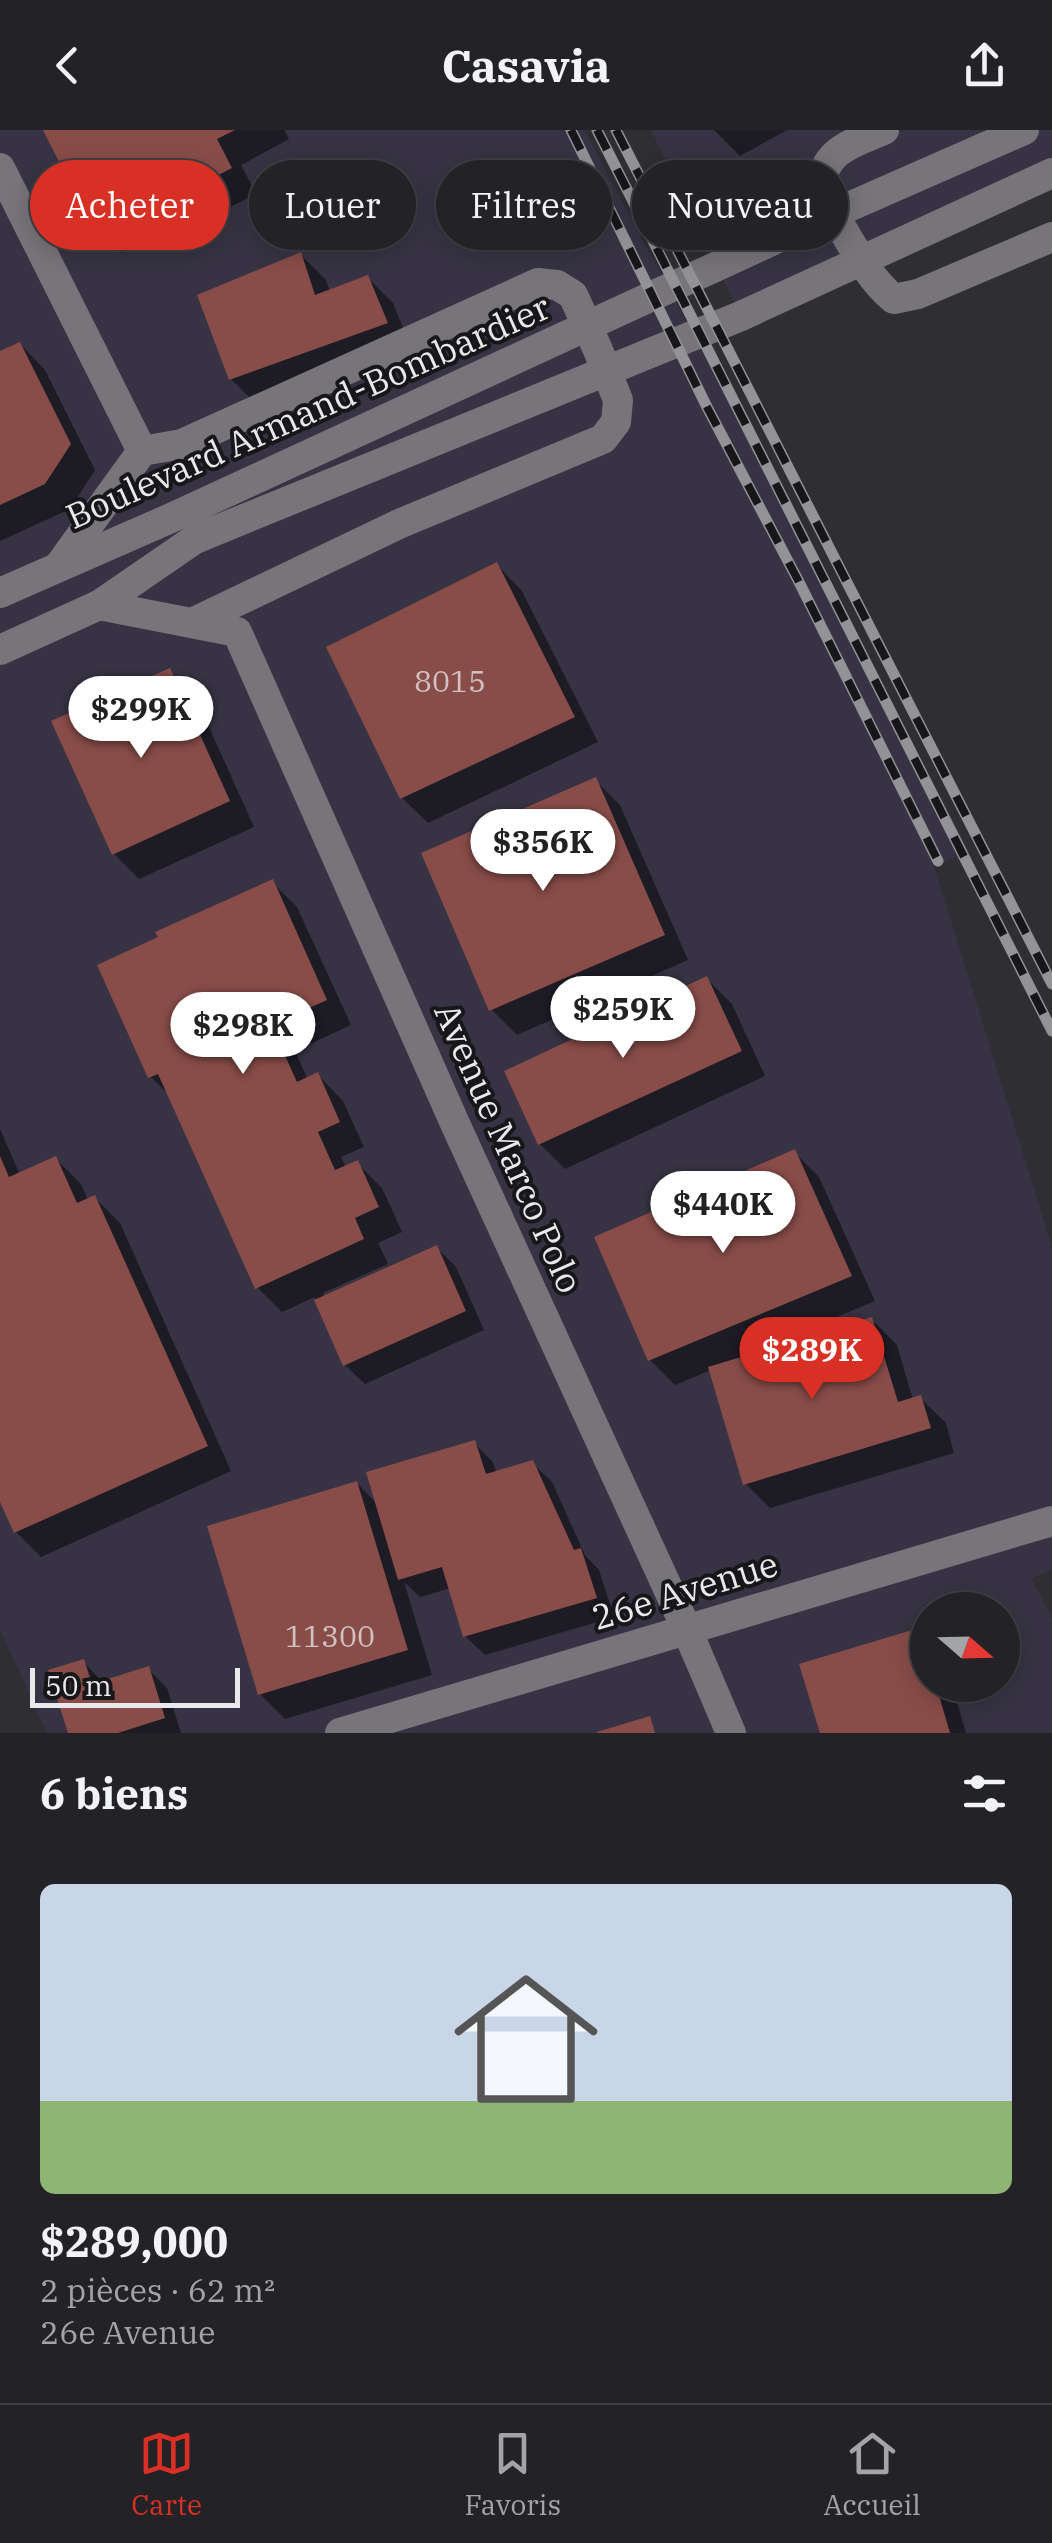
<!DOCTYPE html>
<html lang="fr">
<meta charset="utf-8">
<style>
body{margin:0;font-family:"IBM Plex Serif",serif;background:#2b2a2e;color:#f1f3f6;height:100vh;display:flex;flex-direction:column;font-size:38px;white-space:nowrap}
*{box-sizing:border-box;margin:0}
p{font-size:32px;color:#a3a4a7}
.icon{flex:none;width:55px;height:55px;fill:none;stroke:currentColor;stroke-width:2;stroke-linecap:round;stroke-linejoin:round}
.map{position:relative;height:1603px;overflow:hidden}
.drawer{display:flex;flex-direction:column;background:#232226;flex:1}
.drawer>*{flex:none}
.top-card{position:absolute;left:30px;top:30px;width:992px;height:90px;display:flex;gap:20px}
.needle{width:65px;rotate:110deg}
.tools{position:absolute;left:910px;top:1462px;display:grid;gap:20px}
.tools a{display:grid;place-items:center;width:110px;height:110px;border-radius:50%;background:#232226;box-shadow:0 5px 25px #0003,0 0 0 2px #403f43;font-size:50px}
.scale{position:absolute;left:30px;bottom:25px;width:210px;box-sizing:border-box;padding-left:10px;border:5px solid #e9e8eb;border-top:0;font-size:28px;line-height:35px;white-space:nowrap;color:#e9e8eb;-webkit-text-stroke:8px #171719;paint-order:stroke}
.price{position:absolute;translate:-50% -85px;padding:0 22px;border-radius:35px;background:#fff;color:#222;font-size:32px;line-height:65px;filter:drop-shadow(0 2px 5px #0008)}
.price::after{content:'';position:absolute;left:50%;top:60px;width:30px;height:22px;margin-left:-15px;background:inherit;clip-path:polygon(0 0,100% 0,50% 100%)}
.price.current{background:#d93025;color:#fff}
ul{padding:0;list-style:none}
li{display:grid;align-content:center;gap:20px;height:530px;padding:0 40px}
li span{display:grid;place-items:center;height:310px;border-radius:15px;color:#555}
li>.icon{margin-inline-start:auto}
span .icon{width:180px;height:180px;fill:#fffc;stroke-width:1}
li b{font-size:42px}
h2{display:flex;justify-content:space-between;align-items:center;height:120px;padding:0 40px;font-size:42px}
.pill{padding:0 35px;border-radius:45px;background:#232226;box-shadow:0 5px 25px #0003,0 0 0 2px #403f43;font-size:35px;line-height:90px}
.pill.current{background:#d93025;color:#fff}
header{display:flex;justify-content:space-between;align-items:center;height:130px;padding:0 40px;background:#232226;font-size:45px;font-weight:700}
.tabs{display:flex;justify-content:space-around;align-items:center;height:140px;border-top:2px solid #403f43;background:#232226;font-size:28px;color:#a3a4a7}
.tabs a{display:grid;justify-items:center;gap:5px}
.tabs .current{color:#d93025}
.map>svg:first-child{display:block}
.industrial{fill:#373344;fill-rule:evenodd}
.shadow{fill:#0007}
.building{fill:#894d49}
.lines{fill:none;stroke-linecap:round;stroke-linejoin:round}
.minor{stroke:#77757a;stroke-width:30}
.tertiary{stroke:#77757a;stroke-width:30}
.rail-casing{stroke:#939296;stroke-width:11}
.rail{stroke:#171719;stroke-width:8;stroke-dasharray:22;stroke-linecap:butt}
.labels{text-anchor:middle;stroke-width:8;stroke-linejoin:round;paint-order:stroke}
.number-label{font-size:30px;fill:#d1c1c2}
.street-label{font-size:35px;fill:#e9e8eb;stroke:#171719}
</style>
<header><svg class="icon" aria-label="back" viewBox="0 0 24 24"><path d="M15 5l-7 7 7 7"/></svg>Casavia<svg class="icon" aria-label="share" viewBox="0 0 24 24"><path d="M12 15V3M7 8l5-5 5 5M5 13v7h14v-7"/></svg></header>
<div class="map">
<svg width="1052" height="1603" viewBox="0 0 1052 1603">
<rect width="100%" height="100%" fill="#2f2e33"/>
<path class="industrial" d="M0 0H584L969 721 934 736 1052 1117V1440L1031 1448 1052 1488V1603H47L0 1499ZM928 1480H1002V1555H928Z
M651 0H1052V43L741 186Z"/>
<path class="shadow" d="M45 0H284L289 9 241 35 256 64 203 91 179 66 134 90 146 110 120 123 95 98Z
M714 0H787L740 26Z
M301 125 326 150 330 162 368 148 393 173 411 218 256 274 231 249Z
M20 214 45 240 95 340 70 379 0 411V223Z
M497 435 522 461 598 612 428 693 402 668Z
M169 541 195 566 254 697 139 749 114 724Z
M595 650 620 675 688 830 517 905 492 880Z
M272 752 297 777 351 895 295 921 308 950 318 945 343 971 364 1017 341 1027 346 1038 357 1033 382 1058 402 1102 378 1113 388 1134 323 1163 325 1168 437 1118 456 1137 484 1200 365 1254 345 1235 315 1167 282 1182 257 1157 171 967 150 946Z
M707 849 732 874 765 946 565 1039 540 1014Z
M0 999 20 1045 56 1029 81 1054 88 1070 95 1068 120 1093 231 1341 41 1427 16 1402 0 1366Z
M794 1022 819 1047 875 1171 761 1219 762 1223 871 1189 897 1215 913 1270 920 1268 946 1293 954 1323 770 1378 745 1353 711 1240 675 1255 650 1230Z
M474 1313 493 1332 497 1344 532 1333 552 1352 585 1425 599 1440 614 1487 485 1525 465 1506 451 1458 420 1467 404 1452 432 1545 285 1589 260 1564 357 1353 378 1375Z
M919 1501 928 1510V1555H952L966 1603H822Z
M83 1531 103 1553 148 1539 167 1558 181 1603H70Z"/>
<path class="building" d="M43 0H235L217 9 232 38 176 67 170 56 176 47 168 33 111 65 122 84 93 99Z
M301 122 315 165 368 145 388 193 229 250 197 165Z
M20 212 71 314 45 354 0 375V221Z
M497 432 575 587 400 669 326 517Z
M170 538 230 671 112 725 51 591Z
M596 647 665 805 489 881 421 723Z
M273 749 327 870 271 895 297 952 318 942 340 992 318 1002 335 1040 358 1030 379 1077 355 1088 364 1109 255 1159 158 944 148 948 97 835 158 807 155 802Z
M707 846 742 921 538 1015 504 941Z
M795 1019 852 1146 648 1231 594 1107Z
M0 1026 9 1047 56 1026 77 1073 95 1065 208 1316 14 1403 0 1372Z
M437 1115 466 1181 343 1236 314 1170Z
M872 1187 898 1272 921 1265 931 1298 743 1355 708 1237Z
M475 1310 486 1344 533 1330 574 1420 581 1418 597 1468 463 1507 442 1437 398 1450 366 1342Z
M357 1351 408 1520 258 1565 207 1396Z
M919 1498 928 1526V1555H936L950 1603H820L799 1534Z
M84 1529 92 1554 149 1536 165 1588 118 1603H68L48 1540Z
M650 1586 655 1603H597V1602Z"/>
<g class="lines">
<path class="minor" d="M884 0C849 15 825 19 819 60 842 94 864 146 894 169L918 164 1052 107
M0 38 142 321
M59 436 142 321 182 314 538 153 557 155 573 165 598 220 618 270 616 292 603 309 399 394 196 491
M99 475 237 502 457 998 687 1500 731 1603
M340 1603 1052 1391"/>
<path class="tertiary" d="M0 463 171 388 778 108 1024 0
M0 520 99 475 195 409 741 186 1052 43"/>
<defs>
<path id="rail" d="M571 0 708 279 799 452 938 731
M597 0 1052 901
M616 0 1052 854"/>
</defs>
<use href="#rail" class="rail-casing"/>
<use href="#rail" class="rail"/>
</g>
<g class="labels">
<g class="number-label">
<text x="450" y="562">8015</text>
<text x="330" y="1517">11300</text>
</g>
<g class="street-label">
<text transform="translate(308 282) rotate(-24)" y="12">Boulevard Armand-Bombardier</text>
<text transform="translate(508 1018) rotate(66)" y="12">Avenue Marco Polo</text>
<text transform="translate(685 1461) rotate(-17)" y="12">26e Avenue</text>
</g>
</g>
</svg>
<div class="tools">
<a><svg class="needle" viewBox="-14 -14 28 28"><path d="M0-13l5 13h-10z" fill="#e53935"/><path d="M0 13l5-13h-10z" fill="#a3a4a7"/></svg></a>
</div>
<div class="scale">50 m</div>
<b class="price" style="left:141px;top:631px">$299K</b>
<b class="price" style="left:543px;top:764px">$356K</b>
<b class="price" style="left:623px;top:931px">$259K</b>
<b class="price" style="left:243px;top:947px">$298K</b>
<b class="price" style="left:723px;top:1126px">$440K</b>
<b class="price current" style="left:812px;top:1272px">$289K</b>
<div class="top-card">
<a class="pill current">Acheter</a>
<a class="pill">Louer</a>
<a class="pill">Filtres</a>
<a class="pill">Nouveau</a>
</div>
</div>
<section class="drawer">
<h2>6 biens<svg class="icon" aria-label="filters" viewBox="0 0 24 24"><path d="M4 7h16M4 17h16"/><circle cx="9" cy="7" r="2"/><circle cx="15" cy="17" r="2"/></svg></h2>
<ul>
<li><span style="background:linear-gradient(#c9d6e8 70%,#8fb573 0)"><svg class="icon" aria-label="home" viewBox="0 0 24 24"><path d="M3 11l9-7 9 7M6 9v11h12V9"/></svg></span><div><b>$289,000</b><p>2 pièces · 62 m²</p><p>26e Avenue</p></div></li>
</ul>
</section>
<nav class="tabs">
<a class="current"><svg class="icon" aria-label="map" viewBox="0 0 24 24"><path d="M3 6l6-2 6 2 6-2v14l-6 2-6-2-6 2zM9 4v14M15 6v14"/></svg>Carte</a>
<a><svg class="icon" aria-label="saved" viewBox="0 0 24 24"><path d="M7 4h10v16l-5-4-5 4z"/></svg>Favoris</a>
<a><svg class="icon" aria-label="home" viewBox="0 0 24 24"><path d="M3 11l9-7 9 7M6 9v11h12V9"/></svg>Accueil</a>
</nav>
